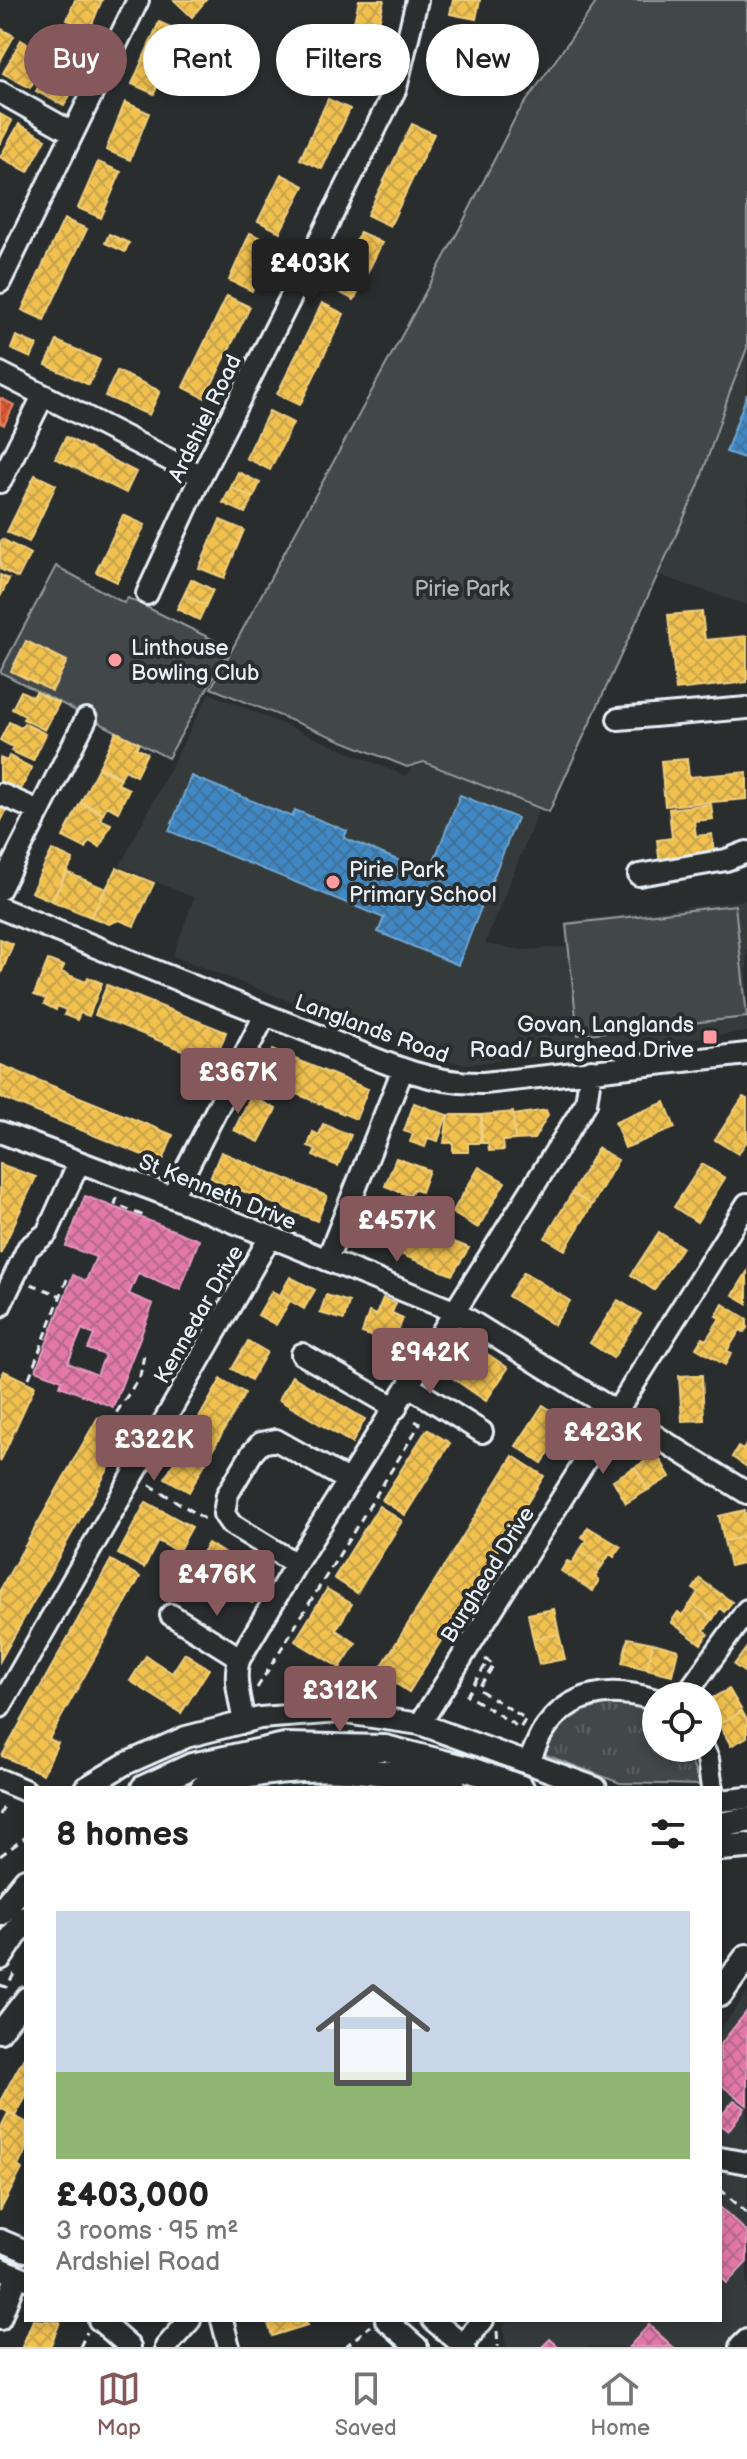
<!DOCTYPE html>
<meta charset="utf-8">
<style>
body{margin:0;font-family:"Balsamiq Sans",sans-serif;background:#f6f6f6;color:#222;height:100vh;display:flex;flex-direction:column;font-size:30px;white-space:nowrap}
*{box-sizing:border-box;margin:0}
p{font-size:26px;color:#767676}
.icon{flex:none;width:44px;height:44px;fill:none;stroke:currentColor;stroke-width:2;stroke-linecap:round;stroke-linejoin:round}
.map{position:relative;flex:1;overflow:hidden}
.side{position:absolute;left:24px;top:1786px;width:698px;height:536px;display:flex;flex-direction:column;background:#fff;border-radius:0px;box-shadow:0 4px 12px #0003}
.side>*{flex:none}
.banner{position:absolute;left:24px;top:24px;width:700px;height:72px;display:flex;gap:16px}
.buttons{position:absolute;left:642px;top:1682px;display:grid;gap:16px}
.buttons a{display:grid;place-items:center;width:80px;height:80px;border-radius:50%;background:#fff;box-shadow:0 4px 12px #0003;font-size:40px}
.price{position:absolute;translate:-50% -68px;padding:0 18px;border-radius:8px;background:#85585c;color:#fff;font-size:26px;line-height:52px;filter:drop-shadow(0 2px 4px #0008)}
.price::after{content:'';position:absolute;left:50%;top:48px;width:24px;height:18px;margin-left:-12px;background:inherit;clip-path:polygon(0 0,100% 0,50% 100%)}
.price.current{background:#222;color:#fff}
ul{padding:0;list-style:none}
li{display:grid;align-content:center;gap:16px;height:424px;padding:0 32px}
li span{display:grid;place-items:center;height:248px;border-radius:0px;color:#555}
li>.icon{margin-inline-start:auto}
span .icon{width:144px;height:144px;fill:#fffc;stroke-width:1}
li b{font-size:34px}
h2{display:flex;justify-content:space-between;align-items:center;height:96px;padding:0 32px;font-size:34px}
.chip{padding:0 28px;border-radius:36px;background:#fff;box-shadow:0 4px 12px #0003;font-size:28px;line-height:72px}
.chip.current{background:#85585c;color:#fff}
.menu{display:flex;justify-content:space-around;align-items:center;height:112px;border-top:2px solid #e0e0e0;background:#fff;font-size:22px;color:#767676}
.menu a{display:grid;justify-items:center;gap:4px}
.menu .current{color:#85585c}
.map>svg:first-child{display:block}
.built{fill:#363a3b}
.grass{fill:url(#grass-tufts);stroke:#959ca0;stroke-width:2}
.park{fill:#424648;stroke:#959ca0;stroke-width:2}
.homes{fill:url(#homes-cross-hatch);stroke:#efcf81;stroke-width:2}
.shops{fill:url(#shops-cross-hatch);stroke:#e5856b;stroke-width:2}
.schools{fill:url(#schools-cross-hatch);stroke:#72a8d4;stroke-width:2}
.health{fill:url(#health-cross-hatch);stroke:#e49cc0;stroke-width:2;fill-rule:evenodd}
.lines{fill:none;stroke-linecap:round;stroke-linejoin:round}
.minor-casing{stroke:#e8f1f8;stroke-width:26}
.major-casing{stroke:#e8f1f8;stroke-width:30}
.path{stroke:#e8f1f8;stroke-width:3;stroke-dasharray:8 6;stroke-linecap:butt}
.minor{stroke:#2a2d2e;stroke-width:20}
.major{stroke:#2a2d2e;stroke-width:24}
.poi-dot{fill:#ff9aa2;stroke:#2a2d2e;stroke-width:3}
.labels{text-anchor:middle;stroke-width:8;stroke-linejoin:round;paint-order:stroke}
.street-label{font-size:22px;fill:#e8f1f8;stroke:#2a2d2e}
.park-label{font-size:22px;fill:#aeb5ba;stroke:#2a2d2e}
.poi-label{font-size:22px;fill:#e8f1f8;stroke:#2a2d2e;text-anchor:start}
</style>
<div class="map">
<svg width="747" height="2347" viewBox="0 0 747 2347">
<defs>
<pattern id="grass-tufts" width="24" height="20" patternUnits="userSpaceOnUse" patternTransform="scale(2)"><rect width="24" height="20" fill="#424648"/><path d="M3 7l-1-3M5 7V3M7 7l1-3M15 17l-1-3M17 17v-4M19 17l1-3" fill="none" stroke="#5d6163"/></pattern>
<pattern id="homes-cross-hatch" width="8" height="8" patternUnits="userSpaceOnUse" patternTransform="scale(2)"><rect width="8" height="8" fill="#f2c14e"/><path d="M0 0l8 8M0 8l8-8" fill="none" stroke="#c7a34d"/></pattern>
<pattern id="shops-cross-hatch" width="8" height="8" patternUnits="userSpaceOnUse" patternTransform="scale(2)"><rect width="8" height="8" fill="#e4572e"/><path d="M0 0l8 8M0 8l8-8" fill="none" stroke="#ad5238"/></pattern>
<pattern id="schools-cross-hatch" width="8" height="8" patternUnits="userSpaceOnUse" patternTransform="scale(2)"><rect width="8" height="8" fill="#3f88c5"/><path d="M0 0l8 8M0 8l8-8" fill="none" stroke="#41729a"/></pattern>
<pattern id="health-cross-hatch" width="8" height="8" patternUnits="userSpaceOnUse" patternTransform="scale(2)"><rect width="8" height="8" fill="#e377a8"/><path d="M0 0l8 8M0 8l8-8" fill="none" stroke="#b4698c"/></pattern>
</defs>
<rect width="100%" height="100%" fill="#2a2d2e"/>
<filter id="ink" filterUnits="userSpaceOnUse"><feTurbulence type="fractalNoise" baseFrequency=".0125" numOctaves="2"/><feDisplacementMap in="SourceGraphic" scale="16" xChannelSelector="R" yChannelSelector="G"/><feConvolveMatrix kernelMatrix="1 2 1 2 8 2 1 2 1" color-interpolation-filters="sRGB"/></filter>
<g filter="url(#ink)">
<path class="built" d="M747 348V605L659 575 698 487 729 394Z
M209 693 405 776 413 767 427 764 539 809 485 944 523 950 566 947 564 922 747 900V1032L468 1064 443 1061 173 956 194 898 120 866Z
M747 1993V2347H506L503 2326 507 2320H720V2030Z"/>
<path class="grass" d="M626 1699 656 1711V1748H686L700 1785 620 1783 543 1754 558 1718Z"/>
<path class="park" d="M598 0H747V348L729 394 698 487 549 812 424 762 407 767 211 688 460 228 516 116Z
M56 566 124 603 128 598 230 648 168 758 0 672Z
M735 905 747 1017 578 1035 566 924Z"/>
<path class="homes" d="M75 0H102L90 29 67 20Z
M174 0H206L192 17Z
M359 0H384L376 36 352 31Z
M453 0H480L476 19 450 14Z
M159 22 181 32 154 94 132 84Z
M0 28 14 36 0 61Z
M443 29 466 35 463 51 439 46Z
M21 40 48 56 30 88 3 73Z
M439 46 463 51 459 68 435 62Z
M350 50 373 59 362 90 338 82Z
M54 58 82 74 64 106 36 91Z
M328 99 350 109 322 169 300 159Z
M125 102 149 113 130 160 106 150Z
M0 114 12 121 0 144Z
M19 124 46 139 28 172 0 157Z
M412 124 434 134 390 226 367 215Z
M98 162 121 172 101 218 78 208Z
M281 174 304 186 280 232 258 221Z
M64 219 87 229 44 320 22 310Z
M360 232 382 243 354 300 333 289Z
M250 233 273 244 252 291 229 280Z
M109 234 129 243 125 252 105 243Z
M227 296 250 307 205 398 183 387Z
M322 303 344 314 300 405 277 394Z
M16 336 37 345 31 358 11 349Z
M57 341 100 360 89 385 46 365Z
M117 371 160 391 149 415 105 396Z
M269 411 293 423 270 470 246 458Z
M66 437 136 472 126 493 55 458Z
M238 472 260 483 253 498 231 487Z
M35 475 56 485 29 542 7 532Z
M231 487 253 498 245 513 223 503Z
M123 515 145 525 117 582 96 572Z
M220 520 244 530 224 578 199 568Z
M2 539 30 554 18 578 0 569V543Z
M0 575 9 579 0 597Z
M191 579 213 590 206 605 184 595Z
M184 595 206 605 199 620 177 609Z
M702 612 705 640 747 636V682L676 690 668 615Z
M26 641 67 661 52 691 11 671Z
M21 691 33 697 36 692 59 703 45 730 23 719 25 716 12 709Z
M9 722 21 728 24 723 46 734 33 761 11 751 13 747 0 740Z
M116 732 139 743 136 748 147 753 136 776 125 770 121 777 99 767Z
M9 756 32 768 18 795 0 786V758L7 761Z
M687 759 689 777 747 772V799L665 806 661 761Z
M98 768 121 779 118 784 129 789 118 812 107 806 103 813 81 802Z
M0 796 11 801 0 823Z
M80 803 103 814 100 819 111 824 100 847 89 841 85 848 63 837Z
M711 804 713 819 694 821 696 836 712 834 715 859 660 865 657 840 672 838 669 809Z
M52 850 73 860 52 901 31 892Z
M117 868 154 883 134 926 119 920 109 924 91 917Z
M66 872 106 889 91 917 52 901Z
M0 939 13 944 0 976Z
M48 960 64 966 61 972 86 982 88 977 102 983 89 1016 80 1013 77 1020 64 1015 66 1010 57 1006 56 1010 44 1004 46 999 34 995Z
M107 985 226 1032 217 1056 199 1049 197 1056 95 1015Z
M273 1050 368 1089 356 1119 261 1079Z
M1 1065 173 1135 162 1163 0 1097Z
M251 1096 276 1109 259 1142 234 1130Z
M743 1097 747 1099V1141L738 1154 715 1140Z
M665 1102 675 1128 625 1148 615 1122Z
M414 1103 447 1115 438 1141 428 1138 425 1147 410 1142 413 1134 404 1131Z
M546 1110 548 1115 534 1139 515 1140 513 1115Z
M513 1112 515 1140 503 1141 504 1150 489 1151 488 1143H482V1115Z
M448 1115H481L480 1143H468V1152H453V1143H444Z
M323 1124 351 1135 338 1166 313 1156 316 1149 308 1146 313 1132 319 1135Z
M598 1148 618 1160 592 1205 572 1193Z
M221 1152 327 1196 317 1221 210 1178Z
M396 1158 429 1170 421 1192 413 1189 410 1196 385 1186Z
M0 1164 36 1177 0 1254Z
M702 1164 725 1178 697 1222 674 1207Z
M479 1167 505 1182 478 1228 452 1213Z
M572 1193 592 1205 565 1250 545 1238Z
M373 1209 469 1248 452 1275 361 1238Z
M659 1232 682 1247 654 1290 631 1275Z
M524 1272 570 1301 554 1325 508 1296Z
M747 1272V1303L733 1295Z
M290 1277 315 1290 304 1309 280 1295Z
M272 1291 290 1301 276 1325 258 1315Z
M326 1295 349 1302 344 1320 320 1313Z
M383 1298 396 1303 392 1313 403 1318 393 1345 362 1333 369 1312 376 1315Z
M618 1300 641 1314 613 1358 590 1343Z
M723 1304 747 1319V1328L744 1332 740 1330 727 1351 732 1353 725 1365 696 1348 702 1338 706 1340 720 1318 716 1316Z
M248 1341 267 1352 251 1380 232 1369Z
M476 1346 508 1368 486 1401 454 1379Z
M4 1371 35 1386 0 1462V1379Z
M702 1375 704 1420 682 1421 679 1376Z
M292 1376 365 1419 352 1443 279 1400Z
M221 1379 245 1393 189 1492 165 1478Z
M543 1405 569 1422 542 1463 516 1446Z
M98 1417 128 1434 0 1661V1590Z
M427 1429 450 1443 405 1515 382 1500Z
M747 1443V1467L732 1457 738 1447 743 1450Z
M657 1454 670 1477 648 1490 635 1467Z
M513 1456 544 1476 409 1692 378 1672Z
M635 1467 648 1490 626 1503 613 1480Z
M146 1502 192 1527 178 1552 158 1541 144 1568 118 1554Z
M379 1506 402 1521 357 1593 334 1578Z
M745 1510 747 1536 724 1541 719 1516Z
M588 1527 621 1547 614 1557 610 1554 602 1566 579 1551 587 1540 582 1537Z
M747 1536V1562L730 1566 724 1541Z
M208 1543 267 1580 252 1603 193 1566Z
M579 1551 602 1566 595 1577 599 1580 593 1591 561 1571 567 1561 572 1563Z
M111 1560 140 1577 49 1739 58 1743 43 1774 2 1756Z
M700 1579 732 1602 724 1612 720 1608 713 1619 691 1603 698 1592 693 1589Z
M327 1589 352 1604 336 1630 356 1643 340 1668 295 1641Z
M691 1603 713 1619 704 1630 708 1634 701 1644 671 1622 678 1612 682 1615Z
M554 1609 559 1634 533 1639 528 1614Z
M559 1634 565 1659 539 1664 533 1639Z
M628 1638 653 1643 647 1669 622 1663Z
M653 1643 678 1650 672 1675 647 1669Z
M747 1647V1674L734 1665Z
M185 1653 209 1669 181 1713 130 1681 146 1656 172 1673Z
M729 1689 742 1711 719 1724 708 1705V1700Z
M742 1711 747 1720V1737L731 1746 719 1724Z
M26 2054V2097L15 2116 0 2108V2101Z
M8 2113 26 2122V2150L18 2166 22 2169 0 2211V2129Z
M33 2320 60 2322 50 2347H22Z
M267 2320H305L307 2325 272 2336Z"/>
<path class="shops" d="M0 398 14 405 4 425 0 423Z"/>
<path class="schools" d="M747 394V459L726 452Z
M191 776 292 817 295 810 347 831 344 838 429 873 460 795 517 818 458 965 378 932 384 918 169 831Z"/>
<path class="health" d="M85 1196 199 1240 180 1290 138 1273 129 1294 153 1304 113 1407 60 1386 62 1380 36 1370 73 1275 86 1281 96 1257 66 1246ZM82 1329 94 1335 88 1349 105 1355 97 1375 68 1363Z
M747 2011V2105L720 2084V2045Z
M734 2100 745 2108 728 2131 720 2125V2117Z
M720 2207 747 2232V2262L727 2283 720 2276Z
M649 2325 673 2347H629Z
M550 2339 559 2347H542Z"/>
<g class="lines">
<defs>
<path id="minor" d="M0 92 73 133
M0 282 138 0
M0 373 201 476
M0 482 43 396
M147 594 201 476 396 88 417 0
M618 719 747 708
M0 794 39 811
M639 875 726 860 747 852
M0 889 86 719
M0 908C103 950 206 992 310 1032 366 1054 423 1085 484 1083L747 1054
M0 1132 172 1197 456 1312 747 1493
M172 1197 265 1015
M327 1260 403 1069
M0 1306 28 1248 47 1233 79 1162
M302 1354 396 1408
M409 1386 482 1432
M296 1564 231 1524 224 1514 227 1495 252 1453 261 1443 276 1440 349 1481
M171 1615 240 1658
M685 1696 747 1610
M0 1707 270 1237
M244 1723C241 1703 232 1676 240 1658L296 1564 586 1103 591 1070
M420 1724 747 1204
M703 1748 708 1759 712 1788
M529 1762C533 1753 537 1742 542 1733 569 1690 612 1686 656 1700
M0 1780 26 1791
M85 1788 125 1764 186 1737 260 1718 339 1712 420 1724 596 1788
M720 1801 747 1798
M0 2032 26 1998
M720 2158 747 2163
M0 2240 26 2251
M0 2268 26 2279
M0 2319 17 2275
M99 2320 130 2347
M222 2320 229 2347
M386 2320 417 2347
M433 2320 465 2347
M166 2347 190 2320
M461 2347 483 2320
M740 2347 747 2340"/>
<path id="major" d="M144 1788 192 1766 285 1746 385 1748 471 1770 521 1788
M203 1788C286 1759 371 1765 454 1788
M720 1825 747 1820
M720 1848 747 1846
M0 1913 26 1881
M0 1957 26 1918
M720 1994 747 1957"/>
</defs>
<use href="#minor" class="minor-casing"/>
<use href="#major" class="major-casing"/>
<path class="path" d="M117 1198 115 1204 144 1216
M31 1284 61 1296
M29 1378 69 1274
M106 1421 113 1418 140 1376 144 1355
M150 1485 208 1521
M485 1659 494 1665 478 1689 526 1719 520 1728 467 1695 488 1661
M257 1688 420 1424 412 1419
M0 1815 5 1804
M0 1856 26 1837
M0 1985 6 1987 15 1973
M720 2189 747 2213
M497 2331 498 2347
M80 2347 87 2332
M345 2347 370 2326"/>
<use href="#minor" class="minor"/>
<use href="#major" class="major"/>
</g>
</g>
<g class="poi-dot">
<circle cx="115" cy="660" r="8"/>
<circle cx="333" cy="882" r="8"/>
<rect x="702" y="1029" width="16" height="16" rx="4"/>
</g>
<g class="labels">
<g class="street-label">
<text transform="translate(204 418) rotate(-64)" y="8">Ardshiel Road</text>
<text transform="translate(372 1028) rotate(20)" y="8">Langlands Road</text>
<text transform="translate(218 1191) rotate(22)" y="8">St Kenneth Drive</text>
<text transform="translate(198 1314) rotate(-60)" y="8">Kennedar Drive</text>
<text transform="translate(487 1574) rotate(-58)" y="8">Burghead Drive</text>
</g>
<g class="park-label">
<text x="462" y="596">Pirie Park</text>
</g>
<g class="poi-label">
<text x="131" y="655">Linthouse<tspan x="131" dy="25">Bowling Club</tspan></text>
<text x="349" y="877">Pirie Park<tspan x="349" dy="25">Primary School</tspan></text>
<text x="694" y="1032" text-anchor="end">Govan, Langlands<tspan x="694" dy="25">Road/ Burghead Drive</tspan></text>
</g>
</g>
</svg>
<div class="buttons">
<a><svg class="icon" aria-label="locate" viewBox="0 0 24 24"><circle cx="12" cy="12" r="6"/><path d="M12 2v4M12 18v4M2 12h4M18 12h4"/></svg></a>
</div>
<b class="price current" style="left:310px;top:307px">£403K</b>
<b class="price" style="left:238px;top:1116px">£367K</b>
<b class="price" style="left:397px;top:1264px">£457K</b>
<b class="price" style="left:430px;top:1396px">£942K</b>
<b class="price" style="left:603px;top:1476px">£423K</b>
<b class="price" style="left:154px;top:1483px">£322K</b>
<b class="price" style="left:217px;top:1618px">£476K</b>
<b class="price" style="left:340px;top:1734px">£312K</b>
<div class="banner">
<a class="chip current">Buy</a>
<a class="chip">Rent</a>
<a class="chip">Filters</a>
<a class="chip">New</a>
</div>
<section class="side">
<h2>8 homes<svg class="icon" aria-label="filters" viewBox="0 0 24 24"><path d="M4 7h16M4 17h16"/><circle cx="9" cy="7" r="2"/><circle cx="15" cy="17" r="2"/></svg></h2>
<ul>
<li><span style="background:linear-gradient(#c9d6e8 65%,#8fb573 0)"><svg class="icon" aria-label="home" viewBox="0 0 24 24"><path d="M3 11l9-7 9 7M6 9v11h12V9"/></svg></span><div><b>£403,000</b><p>3 rooms · 95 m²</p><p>Ardshiel Road</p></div></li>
</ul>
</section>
</div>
<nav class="menu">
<a class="current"><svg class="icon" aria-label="map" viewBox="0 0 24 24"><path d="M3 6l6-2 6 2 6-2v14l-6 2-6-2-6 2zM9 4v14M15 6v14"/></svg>Map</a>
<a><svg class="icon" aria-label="saved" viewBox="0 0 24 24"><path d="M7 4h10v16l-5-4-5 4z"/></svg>Saved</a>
<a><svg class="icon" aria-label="home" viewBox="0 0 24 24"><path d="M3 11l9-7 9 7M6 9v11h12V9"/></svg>Home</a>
</nav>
